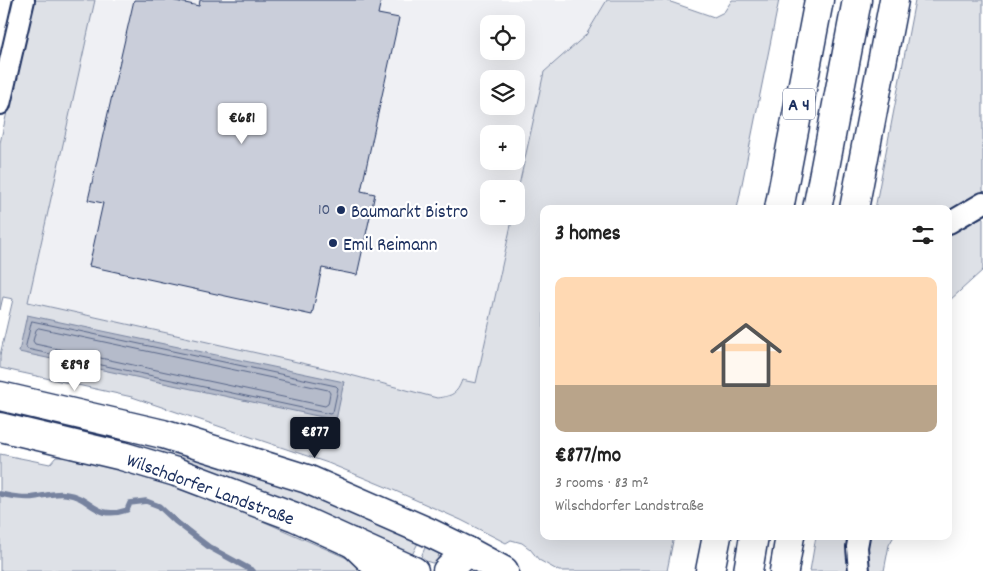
<!DOCTYPE html>
<meta charset="utf-8">
<style>
body{margin:0;font-family:Dekko,sans-serif;background:#f6f6f6;color:#222;height:100vh;display:flex;flex-direction:column;font-size:19px;white-space:nowrap}
*{box-sizing:border-box;margin:0}
p{font-size:16px;color:#767676}
.icon{flex:none;width:28px;height:28px;fill:none;stroke:currentColor;stroke-width:2;stroke-linecap:round;stroke-linejoin:round}
.map{position:relative;flex:1;overflow:hidden}
.drawer{position:absolute;left:540px;top:205px;width:412px;height:335px;display:flex;flex-direction:column;background:#fff;border-radius:10px;box-shadow:0 5px 20px #0002}
.drawer>*{flex:none}
.tools{position:absolute;left:480px;top:15px;display:grid;gap:10px}
.tools a{display:grid;place-items:center;width:45px;height:45px;border-radius:10px;background:#fff;box-shadow:0 5px 20px #0002;font-size:25px}
.price{position:absolute;translate:-50% -42px;padding:0 11px;border-radius:5px;background:#fff;color:#222;font-size:16px;line-height:32px;filter:drop-shadow(0 1px 2px #0008)}
.price::after{content:'';position:absolute;left:50%;top:30px;width:15px;height:11px;margin-left:-8px;background:inherit;clip-path:polygon(0 0,100% 0,50% 100%)}
.price.current{background:#111827;color:#fff}
ul{padding:0;list-style:none}
li{display:grid;align-content:center;gap:10px;height:265px;padding:0 15px}
li span{display:grid;place-items:center;height:155px;border-radius:10px;color:#555}
li>.icon{margin-inline-start:auto}
span .icon{width:90px;height:90px;fill:#fffc;stroke-width:1}
li b{font-size:21px}
h2{display:flex;justify-content:space-between;align-items:center;height:60px;padding:0 15px;font-size:21px}
.map>svg:first-child{display:block}
.built{fill:#eff0f4;fill-rule:evenodd}
.green{fill:#dee1e7;stroke:#7c88a2}
.water{fill:#b5bbca;stroke:#77839f}
.lines{fill:none;stroke-linecap:round;stroke-linejoin:round}
.shore{stroke:#596789;stroke-width:1}
.stream{stroke:#77839f;stroke-width:5.5}
.building{fill:#caceda;stroke:#1b2f5e}
.minor-casing{stroke:#1b2f5e;stroke-width:24}
.secondary-casing{stroke:#1b2f5e;stroke-width:31}
.primary-casing{stroke:#1b2f5e;stroke-width:31}
.motorway-casing{stroke:#1b2f5e;stroke-width:31}
.minor{stroke:#fff;stroke-width:20}
.secondary{stroke:#fff;stroke-width:28}
.primary{stroke:#fff;stroke-width:28}
.motorway{stroke:#fff;stroke-width:28}
.poi-dot{fill:#1b2f5e;stroke:#fff;stroke-width:2}
.labels{text-anchor:middle;stroke-width:4.5;stroke-linejoin:round;paint-order:stroke}
.number-label{font-size:16px;fill:#47577d}
.shield{fill:#fff;stroke:#5f6d8e;stroke-width:1}
.shield-label{font-size:18px;font-weight:bold;fill:#1b2f5e}
.poi-label{font-size:19px;fill:#1b2f5e;stroke:#fff;text-anchor:start}
.street-label{font-size:19px;fill:#1b2f5e;stroke:#fff}
</style>
<div class="map">
<svg width="983" height="571" viewBox="0 0 983 571">
<rect width="100%" height="100%" fill="#fff"/>
<filter id="ink" filterUnits="userSpaceOnUse"><feTurbulence type="fractalNoise" baseFrequency=".02" numOctaves="2"/><feDisplacementMap in="SourceGraphic" scale="10" xChannelSelector="R" yChannelSelector="G"/><feConvolveMatrix kernelMatrix="1 2 1 2 8 2 1 2 1" color-interpolation-filters="sRGB"/></filter>
<g filter="url(#ink)">
<path class="built" d="M95 0H607L586 35 544 72 516 199V189H489V216H513L476 383 459 389 455 393 445 397 437 398 324 368 28 302ZM489 24H516V51H489ZM489 79H516V106H489ZM489 134H516V161H489Z"/>
<path class="green" d="M32 0H95L28 302 324 368 437 398C452 396 457 394 462 380L476 383 513 216H516V199L544 72 586 35 607 0H665L714 17 724 12 732 0H779L737 209H544V536H674L667 571H559L539 560 530 549 522 543 511 540 506 543 461 520 391 489 328 463 132 397 0 368V355L13 299 3 297 0 310V143Z
M915 0H983V270L949 301V209H875Z
M0 413 91 435 131 439 283 481 421 537 412 555 340 522 285 499 0 418Z
M0 454 50 464 56 457 95 458 176 483 349 559 367 571H0Z
M816 536H852L853 571H810Z
M867 536H894L889 545 884 571H867L866 555Z
M428 541C438 548 441 549 437 562L432 563 420 559Z"/>
<path class="water" d="M27 315 344 382 336 420 19 352Z"/>
<g class="lines">
<path class="shore" d="M32 321 336 386 338 388 333 412 330 414 27 349 26 346Z
M39 328 328 390 330 393 328 404 325 406 35 344 33 341 36 330Z"/>
<path class="stream" d="M0 494C11 496 23 499 35 497 45 496 56 492 66 494 92 497 94 521 127 510L130 503 146 501 159 506 175 521 209 547 253 571"/>
</g>
<path class="building" d="M134 0H171L199 6 200 0H381L378 14 399 18 361 191 375 194 357 275 322 268 312 315 89 266 103 203 88 200Z"/>
<g class="lines">
<defs>
<path id="minor" d="M0 104 24 0
M949 223 983 203
M859 536 857 547 859 571"/>
<path id="secondary" d="M0 396 163 434 307 479 428 532 467 551
M0 427 122 456 176 472 295 517 414 571"/>
<path id="primary" d="M467 551 504 571"/>
<path id="motorway" d="M779 209 819 0
M817 209 857 0
M854 209 894 0
M353 543 382 571
M447 571 467 551
M710 571 717 536
M748 571 754 536
M784 571 790 536"/>
</defs>
<use href="#minor" class="minor-casing"/>
<use href="#secondary" class="secondary-casing"/>
<use href="#primary" class="primary-casing"/>
<use href="#motorway" class="motorway-casing"/>
<use href="#minor" class="minor"/>
<use href="#secondary" class="secondary"/>
<use href="#primary" class="primary"/>
<use href="#motorway" class="motorway"/>
</g>
</g>
<g class="poi-dot">
<circle cx="341" cy="210" r="5"/>
<circle cx="333" cy="243" r="5"/>
</g>
<g class="labels">
<g class="number-label">
<text x="324" y="214">10</text>
</g>
<rect class="shield" x="783" y="88.5" width="32" height="31" rx="4"/>
<g class="shield-label">
<text x="799" y="110">A 4</text>
</g>
<g class="poi-label">
<text x="351" y="217">Baumarkt Bistro</text>
<text x="343" y="250">Emil Reimann</text>
</g>
<g class="street-label">
<text transform="translate(211 488) rotate(20)" y="7">Wilschdorfer Landstraße</text>
</g>
</g>
</svg>
<div class="tools">
<a><svg class="icon" aria-label="locate" viewBox="0 0 24 24"><circle cx="12" cy="12" r="6"/><path d="M12 2v4M12 18v4M2 12h4M18 12h4"/></svg></a>
<a><svg class="icon" aria-label="layers" viewBox="0 0 24 24"><path d="M12 4l9 5-9 5-9-5zM3 14l9 5 9-5"/></svg></a>
<a>+</a>
<a>−</a>
</div>
<b class="price" style="left:242px;top:145px">€681</b>
<b class="price" style="left:75px;top:392px">€898</b>
<b class="price current" style="left:315px;top:459px">€877</b>
<section class="drawer">
<h2>3 homes<svg class="icon" aria-label="filters" viewBox="0 0 24 24"><path d="M4 7h16M4 17h16"/><circle cx="9" cy="7" r="2"/><circle cx="15" cy="17" r="2"/></svg></h2>
<ul>
<li><span style="background:linear-gradient(#ffd9b3 70%,#b9a48a 0)"><svg class="icon" aria-label="home" viewBox="0 0 24 24"><path d="M3 11l9-7 9 7M6 9v11h12V9"/></svg></span><div><b>€877/mo</b><p>3 rooms · 83 m²</p><p>Wilschdorfer Landstraße</p></div></li>
</ul>
</section>
</div>
